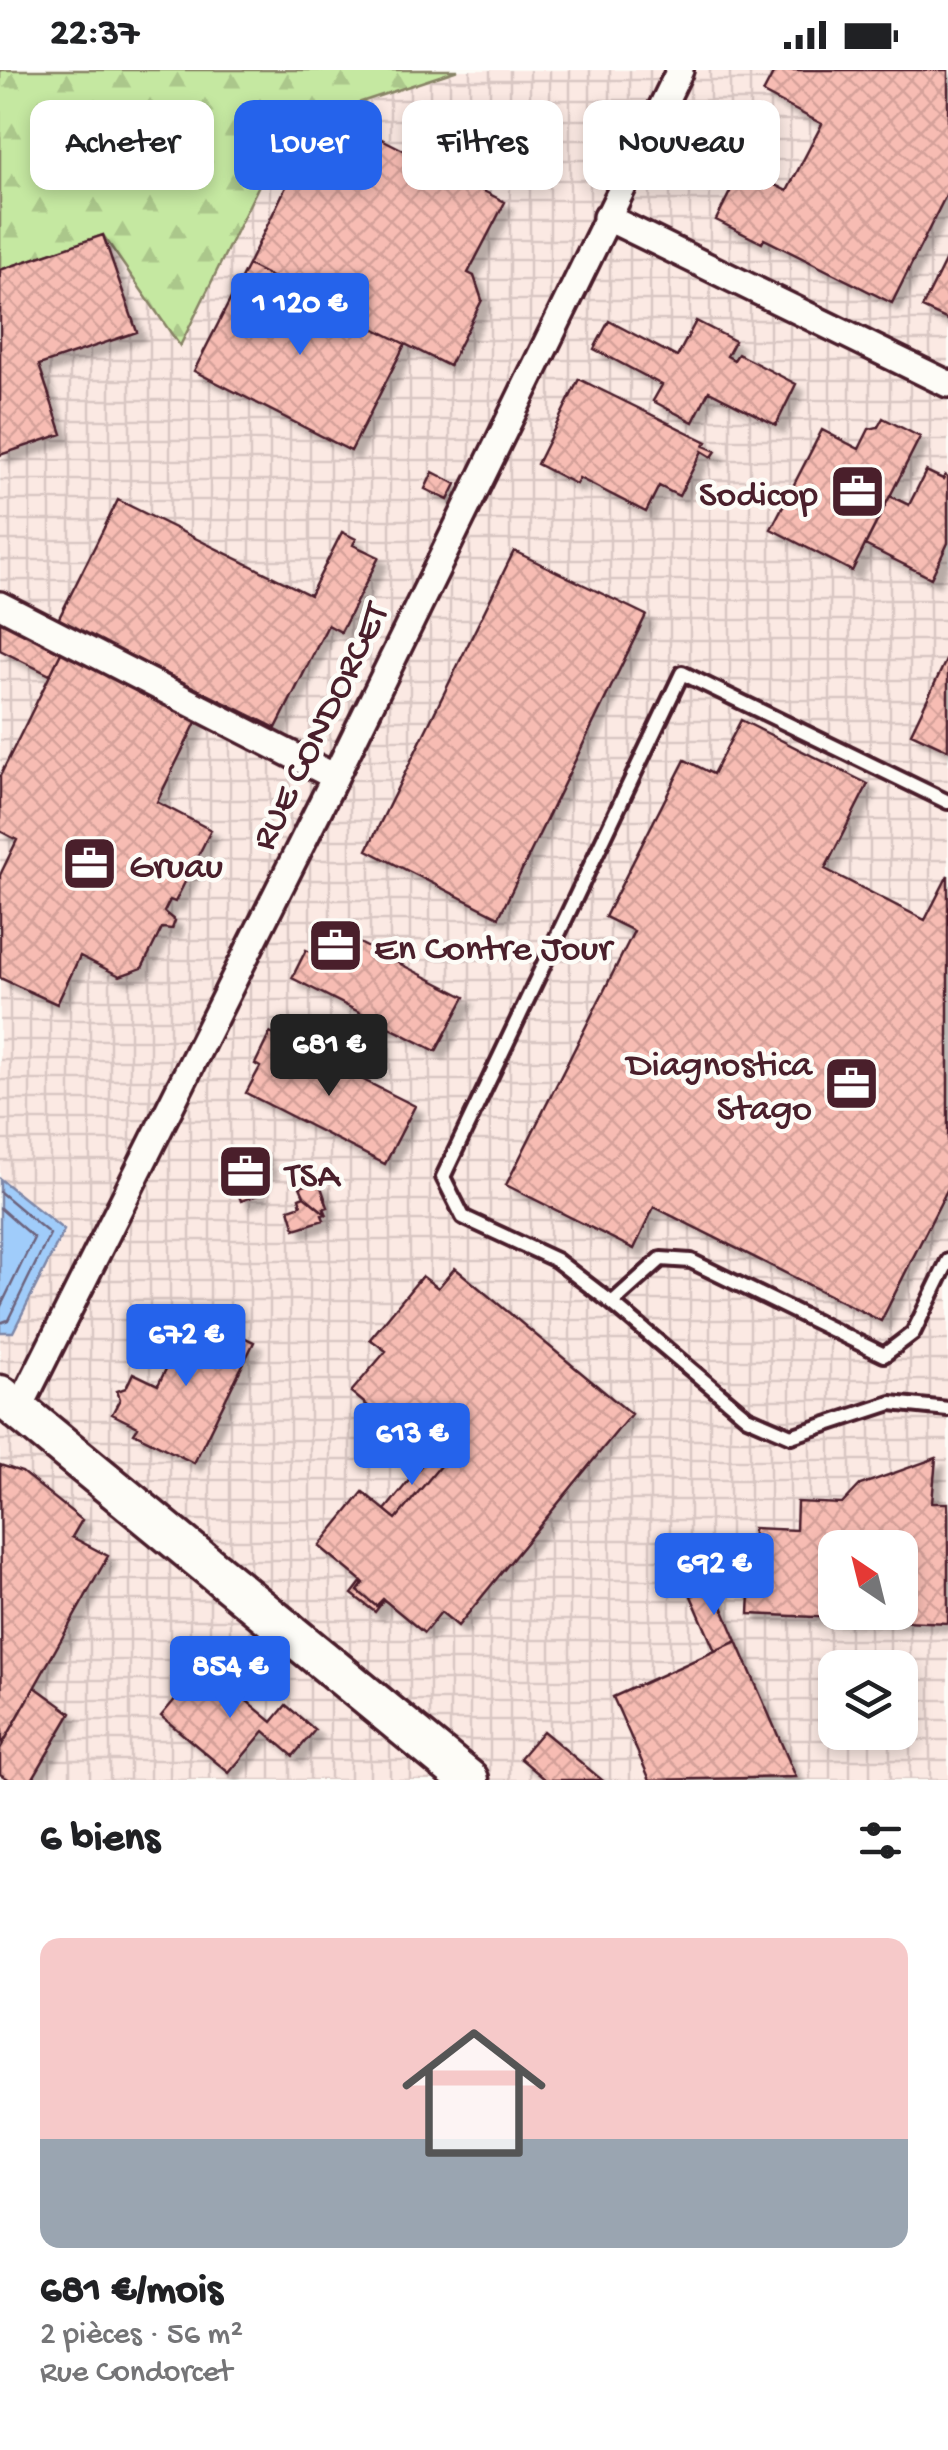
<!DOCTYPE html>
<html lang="fr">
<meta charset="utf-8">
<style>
body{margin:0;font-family:"Gochi Hand",sans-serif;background:#f2f2f2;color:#202124;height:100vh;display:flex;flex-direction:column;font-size:38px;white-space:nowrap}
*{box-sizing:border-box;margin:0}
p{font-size:32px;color:#757577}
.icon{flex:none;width:55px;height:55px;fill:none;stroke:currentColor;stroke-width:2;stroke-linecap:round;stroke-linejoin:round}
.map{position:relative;height:1710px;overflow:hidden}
.sheet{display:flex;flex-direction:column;background:#fff;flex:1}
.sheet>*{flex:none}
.top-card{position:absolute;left:30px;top:30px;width:890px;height:90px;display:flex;gap:20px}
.needle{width:65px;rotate:325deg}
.buttons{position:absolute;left:818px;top:1460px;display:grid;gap:20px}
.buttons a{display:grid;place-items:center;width:100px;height:100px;border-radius:20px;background:#fff;box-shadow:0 5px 15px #0003;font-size:50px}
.price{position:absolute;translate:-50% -85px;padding:0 22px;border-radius:10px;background:#2563eb;color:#fff;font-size:32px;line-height:65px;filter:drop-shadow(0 2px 5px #0008)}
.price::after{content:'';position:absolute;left:50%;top:60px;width:30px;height:22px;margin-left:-15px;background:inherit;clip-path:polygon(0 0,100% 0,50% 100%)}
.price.active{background:#222;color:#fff}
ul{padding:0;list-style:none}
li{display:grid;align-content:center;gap:20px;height:530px;padding:0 40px}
li span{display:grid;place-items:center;height:310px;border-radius:20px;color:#555}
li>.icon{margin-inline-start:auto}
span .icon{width:180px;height:180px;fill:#fffc;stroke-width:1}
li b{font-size:42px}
h2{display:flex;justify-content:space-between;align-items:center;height:120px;padding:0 40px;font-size:42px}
.chip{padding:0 35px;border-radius:20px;background:#fff;box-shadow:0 5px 15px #0003;font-size:35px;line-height:90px}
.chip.active{background:#2563eb;color:#fff}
.status{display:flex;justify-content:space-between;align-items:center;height:70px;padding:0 50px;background:#fff;direction:ltr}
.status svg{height:28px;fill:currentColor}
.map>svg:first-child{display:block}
.industrial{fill:url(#industrial-grid);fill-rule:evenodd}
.forest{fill:url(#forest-firs);stroke:#888466;stroke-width:2.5}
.water{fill:#a0ccfa;stroke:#7e87a7;stroke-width:2.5}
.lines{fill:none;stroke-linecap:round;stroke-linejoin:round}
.shore{stroke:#6c647e;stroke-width:2.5}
.building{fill:url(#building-cross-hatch);stroke:#4a1f2b;stroke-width:2.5;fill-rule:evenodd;filter:url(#shadow)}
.lane-casing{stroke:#4a1f2b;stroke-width:20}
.street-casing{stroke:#4a1f2b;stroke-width:32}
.secondary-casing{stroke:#4a1f2b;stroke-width:45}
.lane{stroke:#fdfcf7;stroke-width:12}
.street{stroke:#fdfcf7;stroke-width:25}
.secondary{stroke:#fdfcf7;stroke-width:38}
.labels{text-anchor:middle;stroke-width:9;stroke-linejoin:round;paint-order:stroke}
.poi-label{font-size:38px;fill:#4a1f2b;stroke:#fdfcf7;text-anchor:start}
.street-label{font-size:38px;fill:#4a1f2b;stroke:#fdfcf7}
</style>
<div class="status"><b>22:37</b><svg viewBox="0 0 49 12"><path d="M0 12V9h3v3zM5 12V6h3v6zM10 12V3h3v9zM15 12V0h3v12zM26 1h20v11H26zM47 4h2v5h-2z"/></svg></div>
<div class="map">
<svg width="948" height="1710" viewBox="0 0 948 1710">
<defs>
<pattern id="industrial-grid" width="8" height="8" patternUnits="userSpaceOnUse" patternTransform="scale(2.5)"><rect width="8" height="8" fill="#fbe9e3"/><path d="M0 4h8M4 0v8" fill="none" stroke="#d9c7c3"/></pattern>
<pattern id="forest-firs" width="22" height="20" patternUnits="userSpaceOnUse" patternTransform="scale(2.5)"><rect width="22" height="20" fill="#c5e8a1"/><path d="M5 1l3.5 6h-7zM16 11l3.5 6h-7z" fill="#abc78b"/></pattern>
<pattern id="building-cross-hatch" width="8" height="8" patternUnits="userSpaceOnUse" patternTransform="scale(2.5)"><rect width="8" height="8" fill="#f7bcb3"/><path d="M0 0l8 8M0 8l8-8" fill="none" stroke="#d5a19a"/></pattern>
<filter id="shadow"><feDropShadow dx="8" dy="8" stdDeviation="2.5" flood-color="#0004"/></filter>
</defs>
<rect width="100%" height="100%" fill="#fdfcf7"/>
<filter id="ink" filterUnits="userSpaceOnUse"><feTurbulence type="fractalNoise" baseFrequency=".01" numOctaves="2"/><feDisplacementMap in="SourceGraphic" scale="20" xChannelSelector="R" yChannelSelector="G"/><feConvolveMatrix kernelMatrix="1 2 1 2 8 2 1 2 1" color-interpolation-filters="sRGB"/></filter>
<g filter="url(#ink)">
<path class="industrial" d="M0 0H948V1710H0ZM835 1478H900V1542H835ZM835 1598H900V1662H835Z"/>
<path class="forest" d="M0 0H458L288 56 180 276 103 165 0 200Z"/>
<path class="water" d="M0 1109 64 1160 13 1262H0Z"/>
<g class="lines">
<path class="shore" d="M0 1122 50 1164 8 1250 0 1253
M0 1138 34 1168 0 1238"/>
</g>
<path class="building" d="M775 0H948V121L892 233 764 169 762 173 716 150 742 98 787 121 822 54 763 23Z
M370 63 505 132 468 203 474 206 482 230 449 296 248 195 300 88Z
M103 165 137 262 39 295 62 364 0 385V200Z
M948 185V250L922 238Z
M248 195 405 274 351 381 194 301Z
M609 251 677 287 696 251 735 271 727 286 734 290 738 284 796 314 776 355 709 321 693 352 653 331 662 315 594 279Z
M579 309 707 372 704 376 716 381 712 387 702 381 679 426 659 416 646 442 579 408 576 414 537 394Z
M883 348 920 367 852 501 771 459 822 360 859 379 869 359 878 357Z
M926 401 943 409 945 405 948 407V473L931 508 865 475 890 426 909 435Z
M433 402 456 414 448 430 425 419Z
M118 430 310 525 342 462 356 469 353 475 379 487 341 562 328 555 276 658 58 550Z
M514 481 646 545 499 847 367 780Z
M0 550 62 581 50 605 0 580Z
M62 581 198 648 157 732 211 760 175 832 170 830 164 842 175 851 172 859 162 858 142 898 120 906 80 886 57 934 0 908V805L17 770 0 761V706Z
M948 586V680L911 663Z
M741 650 868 714 825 799 925 850 948 805V1118L881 1251 654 1137 634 1179 506 1115 634 861 605 847 685 690 713 704Z
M326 856 465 927 436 981 292 908 306 880 312 883Z
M270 963 415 1036 385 1094 246 1023 260 997 255 994Z
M263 1081 270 1099 260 1103 263 1109 256 1111 261 1124 241 1131 227 1094Z
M319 1111 328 1137 324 1138 327 1145 304 1126 300 1117Z
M304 1126 326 1144 322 1145 324 1150 295 1159 289 1139 301 1135 299 1128Z
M455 1198 631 1344 458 1556 441 1542 424 1563 383 1529 376 1536 358 1521 364 1513 319 1476 363 1422 396 1449 440 1396 351 1322 386 1281 370 1269 422 1206 438 1218Z
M194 1243 254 1272 194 1393 134 1363 138 1357 112 1344 120 1329 117 1321 126 1318 133 1303 158 1315Z
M428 1387 440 1396 396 1449 385 1440Z
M936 1388 932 1433H948V1553L749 1544 753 1458 796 1460 797 1432 842 1434 860 1415ZM835 1478H900V1542H835Z
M0 1395 22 1402 82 1450 72 1467 108 1486 2 1675Z
M362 1511 364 1513 358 1521 376 1536 384 1530 375 1542 352 1524Z
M713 1515 737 1571 715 1581 691 1526Z
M737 1571 796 1707 650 1710 613 1627Z
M204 1595 272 1652 286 1635 315 1660 293 1686 264 1661 229 1703 161 1646Z
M35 1617 71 1643 32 1710H10L0 1704V1679Z
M543 1661 602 1710H546L520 1688Z"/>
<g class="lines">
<defs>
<path id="lane" d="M948 732 682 603 443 1107 463 1147 556 1190 612 1233 747 1347 791 1366 891 1333 948 1339
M612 1233 661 1189 691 1191 884 1285 913 1263 948 1191"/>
<path id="street" d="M606 147 948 314
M0 535 335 707
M18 1341 335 707 680 0"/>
<path id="secondary" d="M0 1325 469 1710"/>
</defs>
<use href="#lane" class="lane-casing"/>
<use href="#street" class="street-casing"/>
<use href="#secondary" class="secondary-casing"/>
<use href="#lane" class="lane"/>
<use href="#street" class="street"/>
<use href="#secondary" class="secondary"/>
</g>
</g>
<defs>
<symbol id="office-square" viewBox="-11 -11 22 22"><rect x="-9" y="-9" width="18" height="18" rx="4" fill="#4a1f2b" stroke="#fdfcf7"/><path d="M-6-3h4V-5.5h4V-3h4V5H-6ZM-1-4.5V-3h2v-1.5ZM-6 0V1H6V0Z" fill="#fff"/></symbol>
</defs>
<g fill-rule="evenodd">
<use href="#office-square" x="826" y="390" width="63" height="63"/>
<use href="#office-square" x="58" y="762" width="63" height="63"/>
<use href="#office-square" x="304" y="844" width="63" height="63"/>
<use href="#office-square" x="820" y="982" width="63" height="63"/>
<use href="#office-square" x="214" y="1070" width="63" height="63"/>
</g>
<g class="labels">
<g class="poi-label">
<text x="818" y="434" text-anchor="end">Sodicop</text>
<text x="129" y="806">Gruau</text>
<text x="374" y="888">En Contre Jour</text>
<text x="812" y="1004" text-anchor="end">Diagnostica<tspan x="812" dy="44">Stago</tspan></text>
<text x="285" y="1115">TSA</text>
</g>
<g class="street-label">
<text transform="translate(317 655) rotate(-64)" y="13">RUE CONDORCET</text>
</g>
</g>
</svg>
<div class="buttons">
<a><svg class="needle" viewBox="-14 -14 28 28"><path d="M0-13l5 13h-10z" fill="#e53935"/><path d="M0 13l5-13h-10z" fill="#757577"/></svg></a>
<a><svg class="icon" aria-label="layers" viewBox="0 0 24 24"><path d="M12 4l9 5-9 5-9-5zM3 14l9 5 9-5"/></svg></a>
</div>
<b class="price" style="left:300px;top:288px">1 120 €</b>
<b class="price active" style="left:329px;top:1029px">681 €</b>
<b class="price" style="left:186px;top:1319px">672 €</b>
<b class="price" style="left:412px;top:1418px">613 €</b>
<b class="price" style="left:714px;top:1548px">692 €</b>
<b class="price" style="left:230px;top:1651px">854 €</b>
<div class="top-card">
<a class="chip">Acheter</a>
<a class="chip active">Louer</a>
<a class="chip">Filtres</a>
<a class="chip">Nouveau</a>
</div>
</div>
<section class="sheet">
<h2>6 biens<svg class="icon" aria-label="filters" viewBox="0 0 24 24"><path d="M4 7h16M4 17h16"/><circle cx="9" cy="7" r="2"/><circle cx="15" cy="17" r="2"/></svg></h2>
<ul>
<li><span style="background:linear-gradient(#f6c9c9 65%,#9aa5b1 0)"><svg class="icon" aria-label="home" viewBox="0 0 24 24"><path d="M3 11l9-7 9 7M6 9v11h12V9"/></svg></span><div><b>681 €/mois</b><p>2 pièces · 56 m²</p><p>Rue Condorcet</p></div></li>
</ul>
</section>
